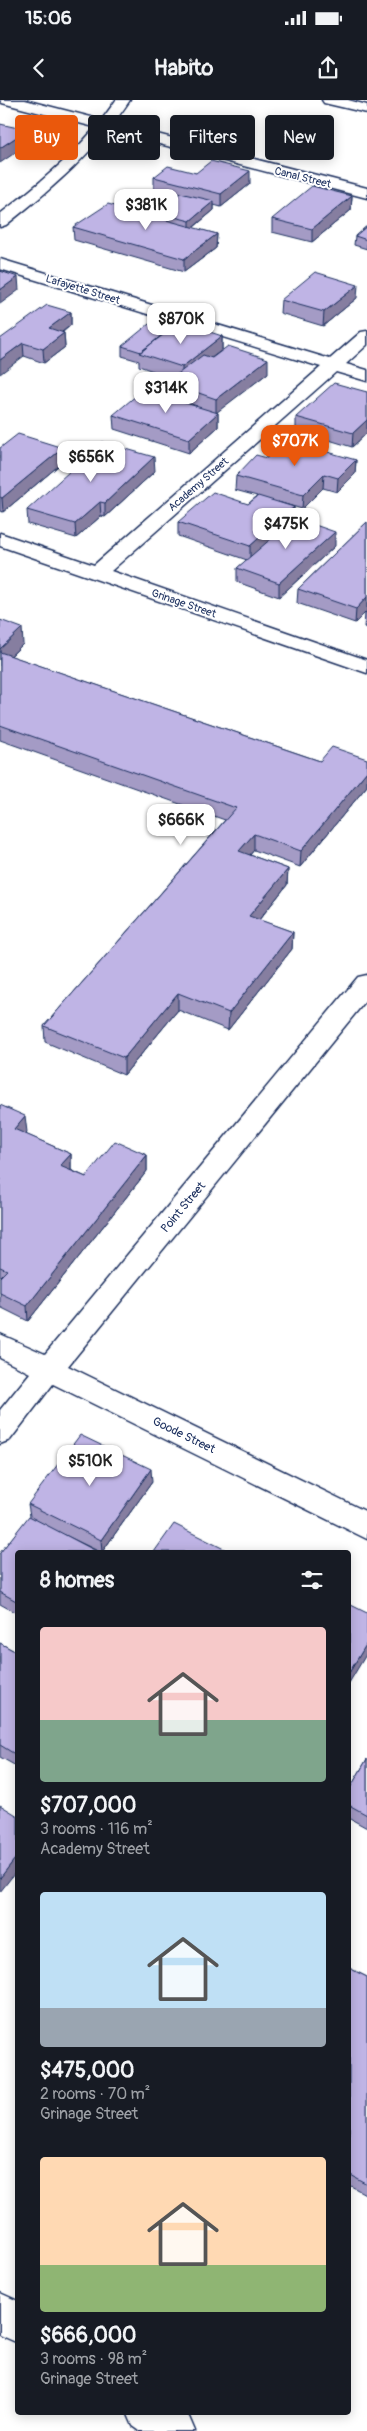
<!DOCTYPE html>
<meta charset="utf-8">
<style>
body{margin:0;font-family:Pangolin,sans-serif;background:#242831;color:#f1f3f6;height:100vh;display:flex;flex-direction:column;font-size:19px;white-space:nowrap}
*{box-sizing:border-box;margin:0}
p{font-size:16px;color:#9ea1a6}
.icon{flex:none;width:28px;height:28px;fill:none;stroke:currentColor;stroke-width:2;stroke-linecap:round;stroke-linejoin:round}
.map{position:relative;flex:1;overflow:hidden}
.panel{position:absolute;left:15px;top:1450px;width:336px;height:865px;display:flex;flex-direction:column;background:#171b24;border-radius:5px;box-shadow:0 2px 12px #0003}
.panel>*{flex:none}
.hud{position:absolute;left:15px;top:15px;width:338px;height:45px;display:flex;gap:10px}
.price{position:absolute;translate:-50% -42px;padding:0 11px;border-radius:10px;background:#fff;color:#222;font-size:16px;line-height:32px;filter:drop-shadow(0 1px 2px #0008)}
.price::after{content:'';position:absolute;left:50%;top:30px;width:15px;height:11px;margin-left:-8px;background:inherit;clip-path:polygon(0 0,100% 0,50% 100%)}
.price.selected{background:#ea580c;color:#fff}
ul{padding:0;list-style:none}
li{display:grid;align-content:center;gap:10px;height:265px;padding:0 25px}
li span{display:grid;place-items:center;height:155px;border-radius:5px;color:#555}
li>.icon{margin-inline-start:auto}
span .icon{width:90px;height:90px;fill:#fffc;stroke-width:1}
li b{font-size:21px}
h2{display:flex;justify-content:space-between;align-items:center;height:60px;padding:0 25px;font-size:21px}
.tag{padding:0 18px;border-radius:5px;background:#171b24;box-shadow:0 2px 12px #0003;font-size:18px;line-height:45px}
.tag.selected{background:#ea580c;color:#fff}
.status{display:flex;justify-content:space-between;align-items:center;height:35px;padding:0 25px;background:#171b24;direction:ltr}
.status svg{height:14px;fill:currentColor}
header{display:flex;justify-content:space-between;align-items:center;height:65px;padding:0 25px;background:#171b24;font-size:22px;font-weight:800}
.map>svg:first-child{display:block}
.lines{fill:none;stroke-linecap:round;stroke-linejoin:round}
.minor-casing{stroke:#1b2f5e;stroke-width:3}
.major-casing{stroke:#1b2f5e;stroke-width:3}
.minor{fill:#fff;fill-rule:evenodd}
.major{fill:#fff;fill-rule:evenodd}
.wall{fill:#a49bc5;stroke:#1b2f5e}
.shaded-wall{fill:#867ea0;stroke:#1b2f5e}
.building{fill:#bfb4e5;stroke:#1b2f5e}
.labels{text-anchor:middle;stroke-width:4;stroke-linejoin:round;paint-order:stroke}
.far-street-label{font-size:11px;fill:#1b2f5e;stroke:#fff}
.street-label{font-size:12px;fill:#1b2f5e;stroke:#fff}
</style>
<div class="status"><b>15:06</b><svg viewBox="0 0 49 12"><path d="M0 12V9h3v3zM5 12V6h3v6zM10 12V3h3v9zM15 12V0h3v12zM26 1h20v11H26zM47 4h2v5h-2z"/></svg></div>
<header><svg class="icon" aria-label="back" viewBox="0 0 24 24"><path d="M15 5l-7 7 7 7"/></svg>Habito<svg class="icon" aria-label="share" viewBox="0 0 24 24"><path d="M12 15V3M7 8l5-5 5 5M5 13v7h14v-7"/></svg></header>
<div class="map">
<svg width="367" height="2331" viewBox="0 0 367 2331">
<rect width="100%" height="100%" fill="#fff"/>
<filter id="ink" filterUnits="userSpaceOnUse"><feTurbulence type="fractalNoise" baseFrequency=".02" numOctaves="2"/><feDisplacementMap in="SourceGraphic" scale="10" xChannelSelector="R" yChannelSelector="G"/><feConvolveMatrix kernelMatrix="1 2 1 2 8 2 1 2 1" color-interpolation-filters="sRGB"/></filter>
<g filter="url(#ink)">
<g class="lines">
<defs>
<path id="minor" d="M0 0H25L367 88V98L2 3Z
M322 0H348L367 5V13L324 3Z
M0 159 330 259 361 232 367 231V245L346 264 367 270V281L336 272 111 471 367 560V573L0 446V433L94 465 321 267 0 169Z
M367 875V899L68 1266 367 1412V1439L53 1284 10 1340 0 1344V1310L30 1273 0 1258V1234L45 1254 358 877Z
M0 2193 18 2201V2243L0 2235Z
M127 2312H183L189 2317 195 2331H140L133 2326Z"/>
<path id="major" d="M116 0H130C97 50 53 88 6 125L0 127V114C43 81 85 46 116 0Z"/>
</defs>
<use href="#minor" class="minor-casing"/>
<use href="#major" class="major-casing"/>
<use href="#minor" class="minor"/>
<use href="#major" class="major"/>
</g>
<path class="wall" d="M196 73 250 84 221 107 214 105V110L193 128 217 134 216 148 184 172 74 140 73 127 156 117V112L177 95 154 90V77Z
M352 96 351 110 312 142 272 132V119Z
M367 126V149L354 145 355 136Z
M357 198 323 226 280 213 281 200Z
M71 212V225L62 233H64L65 247 44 263 24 256 0 239Z
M168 230V231L222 236V250L211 258 268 273 216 312 218 313V327L189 353 114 329 113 315 197 306 167 296V282L173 278 139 266V261L122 256V246Z
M367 292V333L352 347 296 330V317Z
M0 348 63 362 3 412 0 411Z
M267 358 356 360 355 374 337 392 323 388 302 409 278 402 294 407 293 420 335 446 279 497 237 482V468L247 460 178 436V422L248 404 257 396 235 390 236 376Z
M155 371 105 417 101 416 76 438 28 424 27 410Z
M367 422V528L364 527 365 513 355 523 297 503 298 489Z
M0 520 23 544 11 556 320 661 367 659V686L300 767 254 750 250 755 288 769 287 785 259 820 293 832 292 849 228 930 178 910 124 975 45 942 44 926 225 720 0 640Z
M0 1005 27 1032 25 1034 71 1054V1070L86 1077 147 1055V1071L28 1221 0 1207Z
M152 1382 102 1452H100L65 1435 18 1452V1514L0 1504V1453L30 1416 28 1404Z
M0 1543 18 1553V1667L0 1657Z
M367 1659V1728L349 1718V1690Z
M349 1868 367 1877V2095L349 2085Z"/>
<path class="shaded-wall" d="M27 30 28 44 0 63V48Z
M250 71V84L221 107V94Z
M352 96 351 110 312 142V129Z
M214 101V110L190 130V121Z
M217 134 216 148 184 172V159Z
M18 177 19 190 0 204V190Z
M358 185 357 198 323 226 324 212Z
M71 212V225L49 242V228Z
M64 233 65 247 44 263 43 249Z
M222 236V250L182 280V267Z
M23 243 24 256 0 274V260Z
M268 259V273L216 313V299Z
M218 313V327L189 353V339Z
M367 320V333L352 347 353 333Z
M63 348V362L3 412 2 398Z
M154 357 155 371 105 417V403Z
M356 360 355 374 337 392 338 378Z
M324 374 323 388 302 409 303 395Z
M100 402 101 416 76 438 75 424Z
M294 407 293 422 250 461V446Z
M335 432V446L279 497V483Z
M367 497V511L355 523 356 509Z
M22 528 23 544 0 566V549Z
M367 671V686L300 767 301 751Z
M254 734V750L239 768V751Z
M288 769 287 785 249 832V816Z
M293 832 292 849 228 930 229 913Z
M178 893V910L124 975V958Z
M25 1016 27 1032 16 1045 14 1029Z
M71 1054V1070L61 1082 60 1066Z
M147 1055V1071L28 1221 27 1206Z
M151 1369 152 1382 102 1452 101 1440Z
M367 1543V1553L349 1583V1573Z
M18 1755V1769L0 1792V1778Z"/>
<path class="building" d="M0 24 27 30 0 48Z
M211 61 250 71 221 94 154 77 168 66 196 73Z
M312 86 352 96 312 129 272 119Z
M180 93 214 101 190 121 156 112Z
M108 104 217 134 184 159 73 127Z
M367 126V140L355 136Z
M0 171 18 177 0 190Z
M315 172 358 185 324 212 281 200Z
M47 205 71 212 49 228 64 233 43 249 23 243 0 260V239Z
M180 222 222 236 182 267 139 253Z
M149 224 168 230 141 252 122 246Z
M228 246 268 259 216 299 167 282 203 255 212 258Z
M334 283 367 292V320L353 333 296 317Z
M143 290 218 313 189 339 113 315Z
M18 334 63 348 2 398 0 397V348Z
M285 340 356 360 338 378 324 374 303 395 236 376 256 355 267 358Z
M102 342 154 357 105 403 100 402 75 424 27 410Z
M213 392 248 404 258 396 294 407 250 446 178 422Z
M295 418 335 432 279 483 237 468Z
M367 422V497L356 509 298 489Z
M0 520 22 528 0 549Z
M0 552 320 661 332 647 367 659V671L301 751 254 734 239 751 288 769 249 816 293 832 229 913 178 893 124 958 44 926 236 708 0 625Z
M0 1005 25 1016 14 1029 71 1054 60 1066 86 1077 115 1041 147 1055 27 1206 0 1193V1177L7 1170 0 1167Z
M80 1335 151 1369 101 1440 28 1404Z
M29 1416 98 1452H18V1502L0 1492V1453Z
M174 1424 230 1452H154Z
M349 1504 367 1513V1543L349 1573Z
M0 1543 18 1553V1656L0 1645Z
M367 1659V1715L349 1705V1690Z
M0 1705 18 1716V1755L0 1778Z
M349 1868 367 1877V2084L349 2074Z"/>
</g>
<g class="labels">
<g class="far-street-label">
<text transform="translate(303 77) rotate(14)" y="4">Canal Street</text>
<text transform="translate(83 189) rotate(17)" y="4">Lafayette Street</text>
<text transform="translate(198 384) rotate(-41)" y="4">Academy Street</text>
<text transform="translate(184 503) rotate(19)" y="4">Grinage Street</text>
</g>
<g class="street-label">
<text transform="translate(183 1107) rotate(-50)" y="4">Point Street</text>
<text transform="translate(184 1335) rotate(26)" y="4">Goode Street</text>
</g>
</g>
</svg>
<b class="price" style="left:146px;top:131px">$381K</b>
<b class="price" style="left:181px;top:245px">$870K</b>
<b class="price" style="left:166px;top:314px">$314K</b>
<b class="price selected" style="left:295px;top:367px">$707K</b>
<b class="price" style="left:91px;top:383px">$656K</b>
<b class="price" style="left:286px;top:450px">$475K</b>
<b class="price" style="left:181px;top:746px">$666K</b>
<b class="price" style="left:90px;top:1387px">$510K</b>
<div class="hud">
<a class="tag selected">Buy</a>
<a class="tag">Rent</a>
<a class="tag">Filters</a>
<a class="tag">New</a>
</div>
<section class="panel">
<h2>8 homes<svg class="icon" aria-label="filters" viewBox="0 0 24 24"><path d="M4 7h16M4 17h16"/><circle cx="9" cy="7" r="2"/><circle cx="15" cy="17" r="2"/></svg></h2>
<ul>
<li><span style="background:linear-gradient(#f6c9c9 60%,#7fa58c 0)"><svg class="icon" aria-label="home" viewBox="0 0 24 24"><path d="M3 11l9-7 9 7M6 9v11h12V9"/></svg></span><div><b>$707,000</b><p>3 rooms · 116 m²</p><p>Academy Street</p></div></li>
<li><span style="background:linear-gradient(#bfe0f5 75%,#9aa5b1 0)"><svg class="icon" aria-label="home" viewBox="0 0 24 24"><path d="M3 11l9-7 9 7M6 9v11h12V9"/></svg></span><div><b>$475,000</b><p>2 rooms · 70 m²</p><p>Grinage Street</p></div></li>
<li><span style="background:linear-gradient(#ffd9b3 70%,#8fb573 0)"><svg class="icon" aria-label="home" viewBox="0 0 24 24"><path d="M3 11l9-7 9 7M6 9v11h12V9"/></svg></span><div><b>$666,000</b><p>3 rooms · 98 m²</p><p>Grinage Street</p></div></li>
</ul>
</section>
</div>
